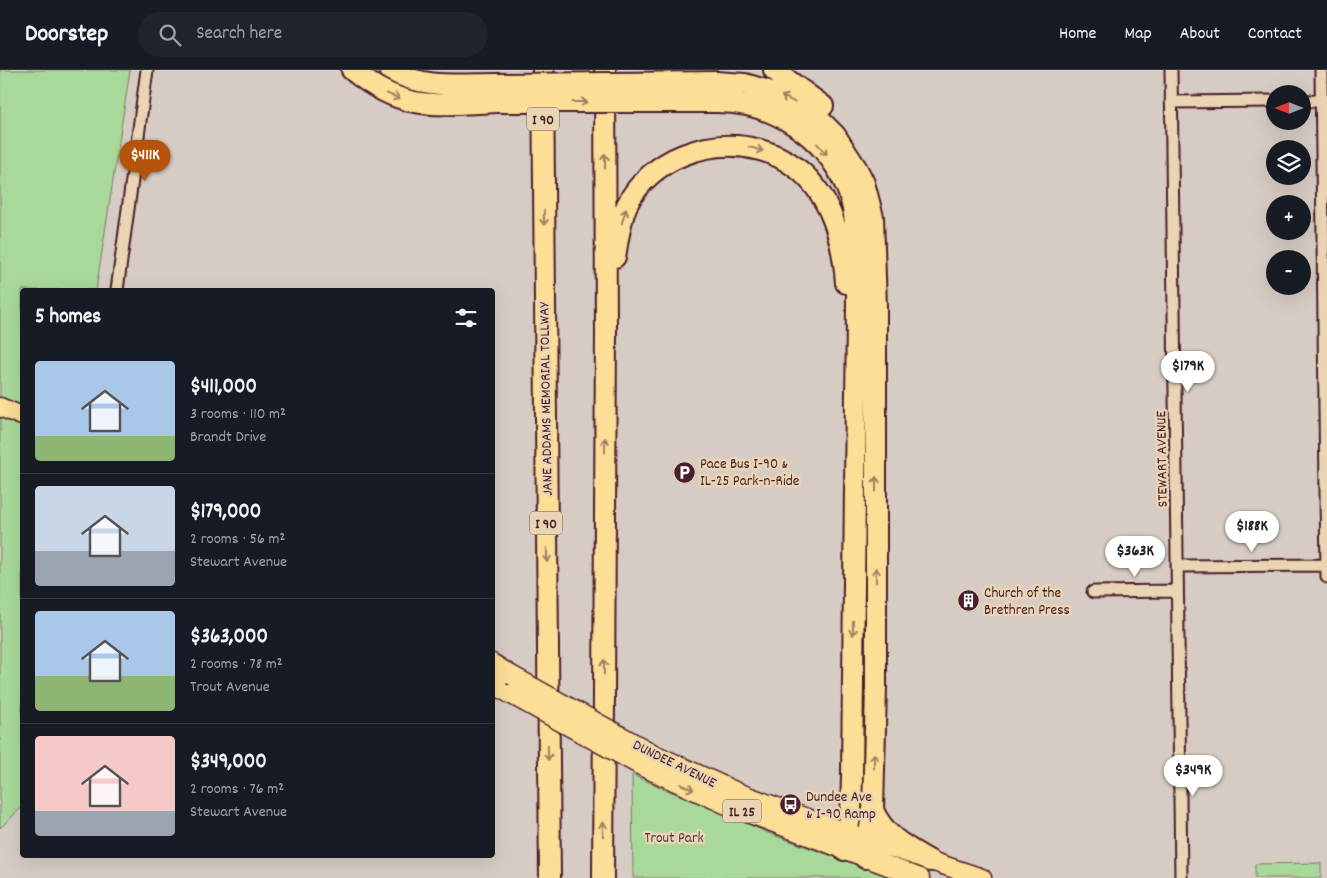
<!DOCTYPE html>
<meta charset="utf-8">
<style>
body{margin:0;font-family:Dekko,sans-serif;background:#20242c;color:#f1f3f6;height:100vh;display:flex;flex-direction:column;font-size:19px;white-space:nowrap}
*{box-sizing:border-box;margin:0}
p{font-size:16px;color:#9ea1a6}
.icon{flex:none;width:28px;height:28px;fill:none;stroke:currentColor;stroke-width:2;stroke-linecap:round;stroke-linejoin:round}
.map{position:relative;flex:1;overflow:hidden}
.drawer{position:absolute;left:20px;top:218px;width:475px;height:570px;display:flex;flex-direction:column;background:#171b24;border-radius:5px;box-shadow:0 5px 20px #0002}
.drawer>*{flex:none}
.needle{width:32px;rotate:270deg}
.buttons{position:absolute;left:1266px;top:15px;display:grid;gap:10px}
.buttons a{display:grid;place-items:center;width:45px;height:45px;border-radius:50%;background:#171b24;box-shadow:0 5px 20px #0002;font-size:25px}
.price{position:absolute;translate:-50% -42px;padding:0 11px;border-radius:18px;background:#fff;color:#222;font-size:16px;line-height:32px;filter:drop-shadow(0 1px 2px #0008)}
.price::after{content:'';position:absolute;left:50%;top:30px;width:15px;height:11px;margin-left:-8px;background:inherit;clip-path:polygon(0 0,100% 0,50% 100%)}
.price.on{background:#b45309;color:#fff}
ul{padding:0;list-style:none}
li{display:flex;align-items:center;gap:15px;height:125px;padding:0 15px}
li+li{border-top:1px solid #363941}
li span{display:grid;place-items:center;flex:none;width:140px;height:100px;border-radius:5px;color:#555}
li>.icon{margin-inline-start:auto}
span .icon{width:60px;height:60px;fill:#fffc;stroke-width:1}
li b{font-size:21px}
h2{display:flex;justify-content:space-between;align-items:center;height:60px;padding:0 15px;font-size:21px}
header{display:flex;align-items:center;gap:30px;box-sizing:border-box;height:70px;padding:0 25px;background:#171b24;border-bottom:1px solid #363941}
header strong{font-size:24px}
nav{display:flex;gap:28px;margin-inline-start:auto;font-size:18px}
.search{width:350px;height:45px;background:#20242c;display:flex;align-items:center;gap:12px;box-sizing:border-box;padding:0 18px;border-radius:28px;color:#9ea1a6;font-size:19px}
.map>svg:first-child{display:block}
.green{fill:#a8d99a;stroke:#797c62}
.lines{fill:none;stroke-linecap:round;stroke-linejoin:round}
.minor-casing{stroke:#4a1f2b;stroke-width:15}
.primary-casing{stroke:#4a1f2b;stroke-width:21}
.motorway-casing{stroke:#4a1f2b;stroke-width:24}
.minor{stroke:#e9d4b3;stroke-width:11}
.primary{stroke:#fdde96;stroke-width:18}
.motorway{stroke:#fdde96;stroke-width:20}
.primary-bridge-casing{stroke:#4a1f2b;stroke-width:21;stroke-linecap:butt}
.motorway-bridge-casing{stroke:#4a1f2b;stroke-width:24;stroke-linecap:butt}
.primary-bridge{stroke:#fdde96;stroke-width:18}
.motorway-bridge{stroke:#fdde96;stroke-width:20}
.oneway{stroke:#a47e60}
.labels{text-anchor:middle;stroke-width:5;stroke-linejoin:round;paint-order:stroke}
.shield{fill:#e9d4b3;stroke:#7a5554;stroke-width:1}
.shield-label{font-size:14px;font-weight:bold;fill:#4a1f2b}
.street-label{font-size:15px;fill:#4a1f2b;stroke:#e9d4b3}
.poi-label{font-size:15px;fill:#4a1f2b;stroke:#e9d4b3;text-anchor:start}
.park-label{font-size:15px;fill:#583b3c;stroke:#e9d4b3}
</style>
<header>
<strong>Doorstep</strong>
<div class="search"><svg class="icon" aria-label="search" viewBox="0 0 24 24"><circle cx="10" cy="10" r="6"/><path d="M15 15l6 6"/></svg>Search here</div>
<nav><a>Home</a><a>Map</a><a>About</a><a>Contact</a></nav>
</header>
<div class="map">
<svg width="1327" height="808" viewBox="0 0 1327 808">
<rect width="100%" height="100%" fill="#d6ccc3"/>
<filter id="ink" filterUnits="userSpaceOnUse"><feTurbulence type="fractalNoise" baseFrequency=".02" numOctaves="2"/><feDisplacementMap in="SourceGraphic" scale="10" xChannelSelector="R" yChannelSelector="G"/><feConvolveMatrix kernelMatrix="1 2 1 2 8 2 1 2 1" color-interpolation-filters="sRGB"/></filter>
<g filter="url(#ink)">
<path class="green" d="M0 0H130L96 220H22V737L0 758Z
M632 705 773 765 894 808H633Z
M1321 793V808H1255V794Z"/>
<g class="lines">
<defs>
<path id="minor" d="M1171 0 1181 808
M1321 0 1327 507
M1302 31H1321
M1171 32 1275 31
M117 220 147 0
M1177 496 1327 495
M1093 522 1177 521"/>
<path id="primary" d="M0 337 22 346
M492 593 511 605
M492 613 510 624
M652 683 737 722 847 763 982 808
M643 697 729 736 920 808"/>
<path id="motorway" d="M352 0C403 42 435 35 496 32
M390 0C422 19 460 14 496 14
M543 0 550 808
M774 0 823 36
M716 12 745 14 775 23 800 35 823 53 835 65 857 99 864 113 873 147 876 237V617L873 740 865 788
M717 32C773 32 824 65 846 116 858 143 856 173 857 202 857 242 857 282 856 323 854 450 853 578 852 706L851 742 844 780
M615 187C618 170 620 151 627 135 638 112 660 94 683 85 733 65 791 78 821 125 837 151 844 183 846 213
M873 740C885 767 906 777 930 791
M603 808 606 263 605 0"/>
</defs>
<use href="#minor" class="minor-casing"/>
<use href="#primary" class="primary-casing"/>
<use href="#motorway" class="motorway-casing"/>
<use href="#minor" class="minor"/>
<use href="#primary" class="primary"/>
<use href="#motorway" class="motorway"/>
<defs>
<path id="primary-bridge" d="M511 605 652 683
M510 624 643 697"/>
<path id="motorway-bridge" d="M496 14 716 12
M496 32H717"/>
</defs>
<use href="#primary-bridge" class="primary-bridge-casing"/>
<use href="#motorway-bridge" class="motorway-bridge-casing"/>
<use href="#primary-bridge" class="primary-bridge"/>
<use href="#motorway-bridge" class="motorway-bridge"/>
</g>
<defs><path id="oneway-shaft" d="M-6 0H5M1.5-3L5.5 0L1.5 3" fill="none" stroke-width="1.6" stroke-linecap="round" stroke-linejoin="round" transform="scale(1.25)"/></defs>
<g class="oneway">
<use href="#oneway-shaft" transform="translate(393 26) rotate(22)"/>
<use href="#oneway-shaft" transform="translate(788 29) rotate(-154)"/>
<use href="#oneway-shaft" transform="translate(580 32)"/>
<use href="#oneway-shaft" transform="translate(756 79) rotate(15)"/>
<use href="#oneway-shaft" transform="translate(822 79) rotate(48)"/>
<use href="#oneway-shaft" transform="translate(605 91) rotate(-90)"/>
<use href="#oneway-shaft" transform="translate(624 146) rotate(-73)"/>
<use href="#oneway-shaft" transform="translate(544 148) rotate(89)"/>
<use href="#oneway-shaft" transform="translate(605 375) rotate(-90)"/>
<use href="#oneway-shaft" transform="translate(876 414) rotate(-90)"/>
<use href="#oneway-shaft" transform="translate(547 485) rotate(89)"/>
<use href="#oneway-shaft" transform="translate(876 505) rotate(-90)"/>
<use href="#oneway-shaft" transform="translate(853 558) rotate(90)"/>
<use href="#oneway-shaft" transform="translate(604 597) rotate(-90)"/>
<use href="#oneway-shaft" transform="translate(548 683) rotate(89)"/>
<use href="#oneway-shaft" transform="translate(874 691) rotate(-89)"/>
<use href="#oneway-shaft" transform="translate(687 717) rotate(24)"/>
<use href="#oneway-shaft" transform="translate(603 759) rotate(-90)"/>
</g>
</g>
<defs>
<symbol id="parking-disc" viewBox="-11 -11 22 22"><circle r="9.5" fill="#4a1f2b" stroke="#e9d4b3"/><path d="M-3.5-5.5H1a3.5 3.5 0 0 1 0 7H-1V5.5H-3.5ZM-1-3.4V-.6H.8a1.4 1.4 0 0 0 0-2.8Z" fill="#fff"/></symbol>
<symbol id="building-disc" viewBox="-11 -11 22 22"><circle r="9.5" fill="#4a1f2b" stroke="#e9d4b3"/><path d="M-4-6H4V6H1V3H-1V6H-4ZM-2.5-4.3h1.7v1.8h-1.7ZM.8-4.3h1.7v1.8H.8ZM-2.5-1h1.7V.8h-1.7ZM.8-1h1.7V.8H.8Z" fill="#fff"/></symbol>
<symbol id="bus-disc" viewBox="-11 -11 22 22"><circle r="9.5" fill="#4a1f2b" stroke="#e9d4b3"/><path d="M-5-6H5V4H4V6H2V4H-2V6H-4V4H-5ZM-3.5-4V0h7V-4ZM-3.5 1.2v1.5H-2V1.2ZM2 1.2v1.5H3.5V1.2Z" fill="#fff"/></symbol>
</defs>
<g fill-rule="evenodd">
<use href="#parking-disc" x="672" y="390" width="25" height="25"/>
<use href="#building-disc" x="956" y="518" width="25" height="25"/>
<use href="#bus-disc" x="778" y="722" width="25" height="25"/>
</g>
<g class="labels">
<g class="shield">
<rect x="527" y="37.5" width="32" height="23" rx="4"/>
<rect x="530" y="441.5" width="32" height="23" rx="4"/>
<rect x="723" y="729.5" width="38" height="23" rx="4"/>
</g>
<g class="shield-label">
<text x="543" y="54">I 90</text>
<text x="546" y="458">I 90</text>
<text x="742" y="746">IL 25</text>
</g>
<g class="street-label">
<text transform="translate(545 329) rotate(-91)" y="5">JANE ADDAMS MEMORIAL TOLLWAY</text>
<text transform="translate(1161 389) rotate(-91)" y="5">STEWART AVENUE</text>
<text transform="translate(675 693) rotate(26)" y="5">DUNDEE AVENUE</text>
</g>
<g class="poi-label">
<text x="700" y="398">Pace Bus I-90 &amp;<tspan x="700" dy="17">IL-25 Park-n-Ride</tspan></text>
<text x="984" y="527">Church of the<tspan x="984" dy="17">Brethren Press</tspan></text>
<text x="806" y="731">Dundee Ave<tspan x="806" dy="17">&amp; I-90 Ramp</tspan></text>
</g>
<g class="park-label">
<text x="674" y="772">Trout Park</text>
</g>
</g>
</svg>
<div class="buttons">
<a><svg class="needle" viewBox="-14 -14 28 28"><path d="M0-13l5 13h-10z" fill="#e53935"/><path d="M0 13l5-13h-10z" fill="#9ea1a6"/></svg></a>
<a><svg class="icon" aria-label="layers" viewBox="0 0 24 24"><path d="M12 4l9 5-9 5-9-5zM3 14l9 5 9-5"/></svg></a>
<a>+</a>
<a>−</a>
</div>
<b class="price on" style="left:145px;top:112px">$411K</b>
<b class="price" style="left:1188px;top:323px">$179K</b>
<b class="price" style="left:1252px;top:483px">$188K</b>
<b class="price" style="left:1135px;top:508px">$363K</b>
<b class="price" style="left:1193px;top:727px">$349K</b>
<section class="drawer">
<h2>5 homes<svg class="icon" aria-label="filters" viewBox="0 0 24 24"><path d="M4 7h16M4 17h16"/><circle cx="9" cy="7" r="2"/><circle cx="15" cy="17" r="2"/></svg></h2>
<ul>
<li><span style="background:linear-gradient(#a9c7e8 75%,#8fb573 0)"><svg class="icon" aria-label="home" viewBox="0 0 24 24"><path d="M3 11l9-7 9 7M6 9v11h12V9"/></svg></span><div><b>$411,000</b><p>3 rooms · 110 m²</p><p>Brandt Drive</p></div></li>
<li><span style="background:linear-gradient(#c9d6e8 65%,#9aa5b1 0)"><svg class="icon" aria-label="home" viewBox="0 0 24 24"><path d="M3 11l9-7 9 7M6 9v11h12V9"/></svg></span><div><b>$179,000</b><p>2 rooms · 56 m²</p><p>Stewart Avenue</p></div></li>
<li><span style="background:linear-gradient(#a9c7e8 65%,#8fb573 0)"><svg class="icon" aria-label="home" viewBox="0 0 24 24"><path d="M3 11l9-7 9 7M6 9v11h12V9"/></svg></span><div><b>$363,000</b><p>2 rooms · 78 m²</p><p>Trout Avenue</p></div></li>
<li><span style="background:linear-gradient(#f6c9c9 75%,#9aa5b1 0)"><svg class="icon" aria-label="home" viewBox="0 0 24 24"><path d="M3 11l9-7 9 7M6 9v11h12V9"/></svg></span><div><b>$349,000</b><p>2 rooms · 76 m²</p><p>Stewart Avenue</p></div></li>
</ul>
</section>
</div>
